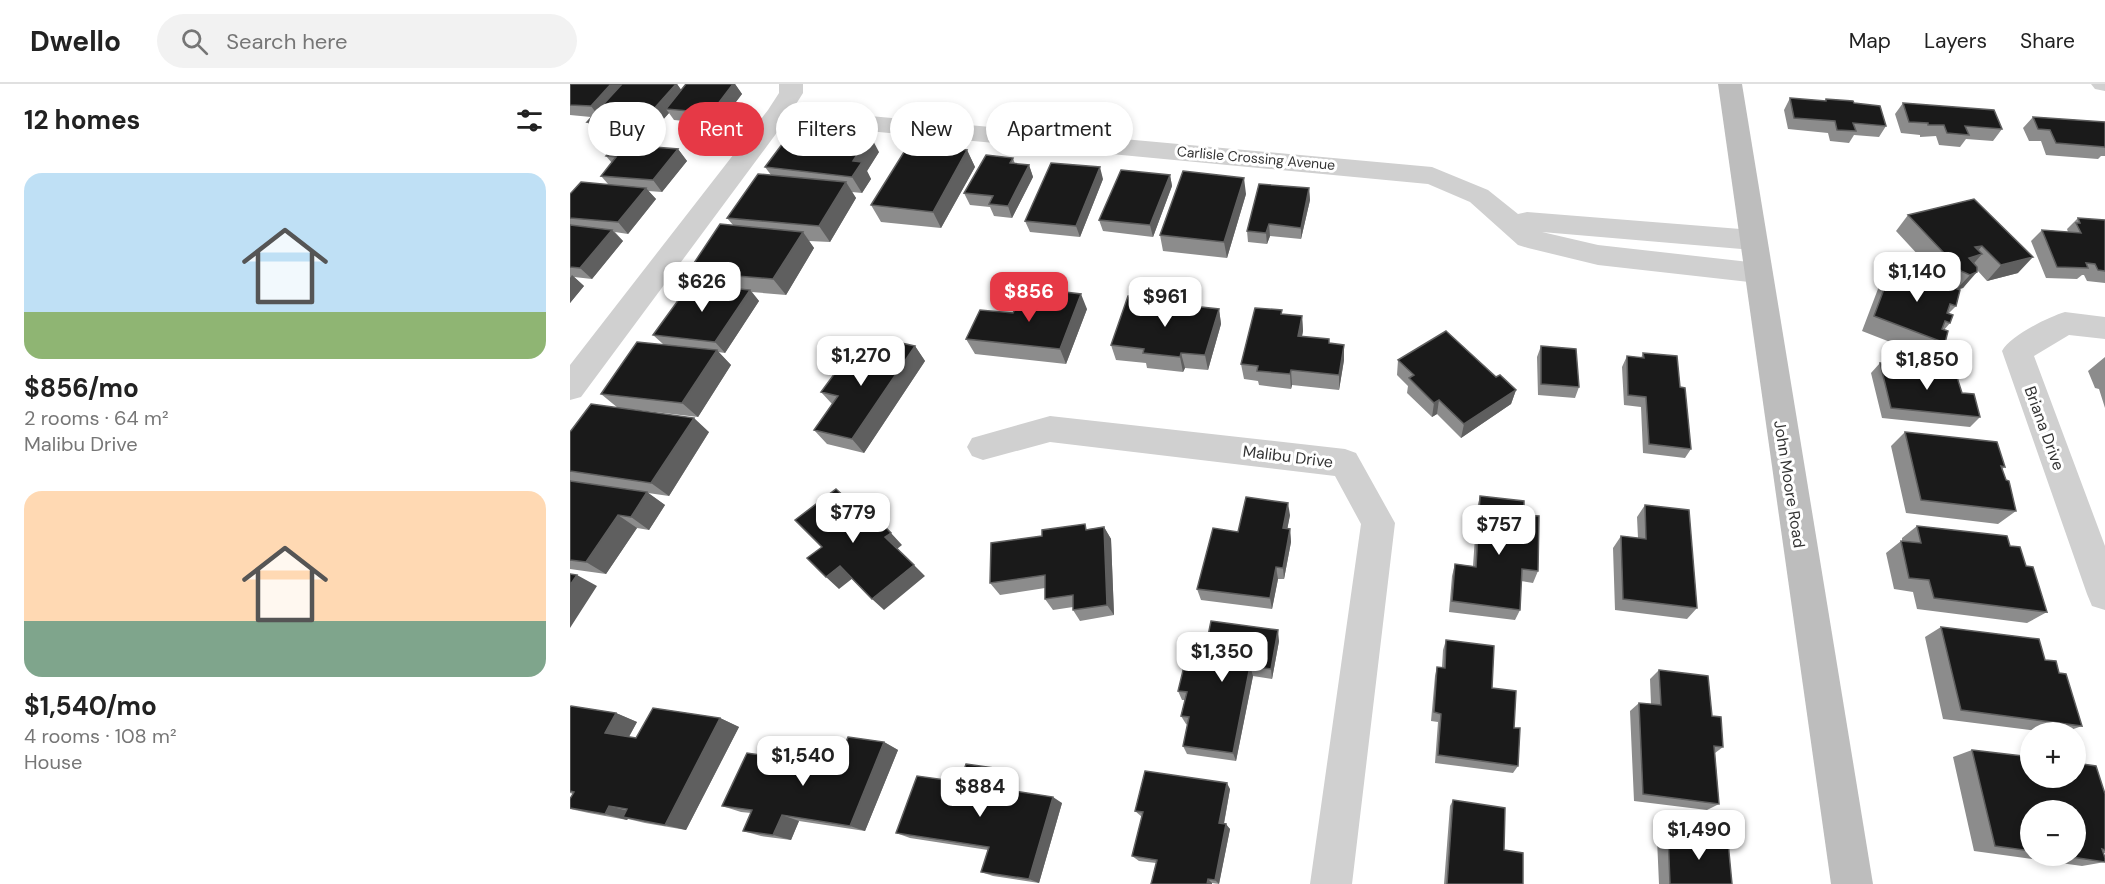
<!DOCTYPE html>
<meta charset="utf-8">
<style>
body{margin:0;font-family:"DM Sans",sans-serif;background:#f2f2f2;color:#222;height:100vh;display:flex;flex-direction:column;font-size:22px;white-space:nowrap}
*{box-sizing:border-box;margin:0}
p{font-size:20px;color:#767676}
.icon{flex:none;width:33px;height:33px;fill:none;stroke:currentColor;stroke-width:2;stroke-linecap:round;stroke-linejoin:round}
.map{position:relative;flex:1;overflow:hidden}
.side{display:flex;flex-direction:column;background:#fff;width:570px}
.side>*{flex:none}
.banner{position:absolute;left:18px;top:18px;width:570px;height:54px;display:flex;gap:12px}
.buttons{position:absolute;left:1450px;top:638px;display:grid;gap:12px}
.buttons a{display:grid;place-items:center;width:66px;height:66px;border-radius:50%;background:#fff;box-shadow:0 3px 9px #0003;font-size:30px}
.price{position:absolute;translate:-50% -51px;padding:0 14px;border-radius:12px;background:#fff;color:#222;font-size:20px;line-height:39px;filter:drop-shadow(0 2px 3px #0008)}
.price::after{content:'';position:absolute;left:50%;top:36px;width:18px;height:14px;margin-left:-9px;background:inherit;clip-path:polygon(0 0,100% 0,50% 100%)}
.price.current{background:#e63946;color:#fff}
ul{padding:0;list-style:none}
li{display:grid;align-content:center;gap:12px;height:318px;padding:0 24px}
li span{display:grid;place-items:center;height:186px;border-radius:18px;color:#555}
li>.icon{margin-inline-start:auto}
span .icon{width:108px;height:108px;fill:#fffc;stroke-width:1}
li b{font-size:26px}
h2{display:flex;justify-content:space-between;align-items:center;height:72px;padding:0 24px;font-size:26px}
.chip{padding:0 21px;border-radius:27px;background:#fff;box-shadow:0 3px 9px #0003;font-size:21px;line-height:54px}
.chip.current{background:#e63946;color:#fff}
header{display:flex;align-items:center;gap:36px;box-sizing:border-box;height:84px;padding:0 30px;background:#fff;border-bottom:2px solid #e0e0e0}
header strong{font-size:28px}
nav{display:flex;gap:33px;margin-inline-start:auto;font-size:21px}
.search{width:420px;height:54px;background:#f2f2f2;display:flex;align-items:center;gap:15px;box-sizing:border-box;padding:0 21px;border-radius:33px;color:#767676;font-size:22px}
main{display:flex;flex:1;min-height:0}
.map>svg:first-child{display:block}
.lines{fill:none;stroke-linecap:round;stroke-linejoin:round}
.street{fill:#d0d0d0;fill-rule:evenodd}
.secondary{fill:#bdbdbd;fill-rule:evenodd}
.wall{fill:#8c8c8c;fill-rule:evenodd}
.shaded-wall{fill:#5f5f5f}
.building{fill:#1a1a1a;stroke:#5f5f5f;stroke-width:1.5}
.labels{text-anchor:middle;stroke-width:6;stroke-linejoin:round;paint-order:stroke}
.far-street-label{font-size:14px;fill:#333;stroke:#fff}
.street-label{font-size:16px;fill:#333;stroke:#fff}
</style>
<header>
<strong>Dwello</strong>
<div class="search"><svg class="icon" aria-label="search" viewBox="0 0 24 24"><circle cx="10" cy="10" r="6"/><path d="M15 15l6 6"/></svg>Search here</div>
<nav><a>Map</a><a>Layers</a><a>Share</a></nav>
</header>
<main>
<section class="side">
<h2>12 homes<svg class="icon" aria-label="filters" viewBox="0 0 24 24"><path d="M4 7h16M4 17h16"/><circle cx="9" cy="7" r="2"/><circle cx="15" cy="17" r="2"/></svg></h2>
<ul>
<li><span style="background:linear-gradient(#bfe0f5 75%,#8fb573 0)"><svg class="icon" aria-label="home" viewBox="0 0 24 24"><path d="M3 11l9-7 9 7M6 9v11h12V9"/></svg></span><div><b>$856/mo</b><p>2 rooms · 64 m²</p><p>Malibu Drive</p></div></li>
<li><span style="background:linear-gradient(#ffd9b3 70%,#7fa58c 0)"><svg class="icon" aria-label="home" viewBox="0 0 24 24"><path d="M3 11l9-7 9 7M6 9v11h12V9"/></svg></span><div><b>$1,540/mo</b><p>4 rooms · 108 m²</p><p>House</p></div></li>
</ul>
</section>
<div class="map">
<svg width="1535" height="800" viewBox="0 0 1535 800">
<rect width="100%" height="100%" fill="#fff"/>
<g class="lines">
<path class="street" d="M209 0H233V9L223 25 862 83 918 106 948 130 957 128 1183 146 1193 149 1197 156 1193 163 1183 166 972 148 1028 161 1188 179 1198 182 1202 189 1198 196 1188 199 1028 181 958 164 948 161 900 118 858 100 214 39 11 313 0 316V281L198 26 209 9Z
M1521 0H1535V7L1525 5Z
M1495 228 1535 233V255L1499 251 1464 272 1535 462V526L1522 522 1517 510 1432 267C1440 252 1478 233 1495 228Z
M480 332 775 365 786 369 825 439 782 800H740L791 440 765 392 480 358 413 376 402 372 397 363 402 354Z"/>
<path class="secondary" d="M1148 0H1172L1303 800H1261Z"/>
</g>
<path class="wall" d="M0 0H107L111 6 116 0H165L172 10 149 40 104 36 99 29 83 47 51 44 45 51 27 49 17 38 21 33 0 31Z
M1220 14 1255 17 1256 15 1284 19 1316 42 1309 53 1284 51 1279 59 1260 57 1258 49 1218 45 1214 26Z
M1333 19 1432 45 1423 57 1396 55 1390 63 1369 61 1366 52 1350 53V51L1331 49 1325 30Z
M1463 33 1535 38V72H1531L1528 75 1476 71 1471 57H1459L1453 44Z
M108 65 117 77 92 108 78 107 86 115 58 150 45 148 53 157 22 195 4 193 14 202 0 219V110L38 100 31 92 42 79 36 72Z
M397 66 405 83 371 144 311 138 301 121Z
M309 68 297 87 301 95 292 109 282 108 286 114 260 158 239 157 244 164 216 211 182 208 189 217 155 269 148 268 161 281 128 333 50 324 139 348 99 412 78 409 95 421 79 446 67 444 36 490 0 485V348L48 324 31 310 93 260 83 251 129 201 118 188 163 141 157 134 201 91 195 83Z
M443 74 445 80 459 81 463 93 442 134 424 132 420 123 400 121 394 109Z
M600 91 602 102 583 153 533 147 529 136Z
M533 95 510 153 460 148 455 137Z
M739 104 740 116 731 155 700 152 697 160 678 158 677 147Z
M676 110 657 174 593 167 590 151Z
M1404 115 1448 189 1417 197 1407 186 1393 204 1389 205 1386 222 1379 229 1380 239 1374 246 1375 259 1361 274 1292 247 1311 197 1323 181 1375 200 1326 147 1338 131Z
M1508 134 1535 136V199L1517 197 1514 191H1512L1507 195 1476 194 1461 157 1472 146 1498 148 1497 145Z
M484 211 517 225 496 280 405 270 396 255 443 229 466 222Z
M589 225 611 228 649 225 651 240 638 286 615 284 613 288 577 284 576 279 546 276 541 261Z
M712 230 732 232 733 247 732 252 760 259 774 261V276L769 306 722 301 721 305 689 301 688 297 674 295 671 280Z
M345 262 355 277 294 369 257 360 244 346 262 320 251 308 295 274Z
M971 262 1009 303 1005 314 968 311 967 273Z
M1073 269 1110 303 1121 365 1115 374 1073 369 1071 323 1054 321 1052 283 1057 272 1071 274Z
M1535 273V324L1529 305 1525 304 1518 287Z
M828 276 926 293 946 306 941 320 891 354 867 330 862 333 837 309 838 302 827 291Z
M1310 279 1410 333 1400 343 1312 334 1301 289Z
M1335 348 1435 383 1432 385 1446 427 1428 440 1336 429 1321 362Z
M910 412 954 431 968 487 963 499 951 497 950 526 945 536 879 528 882 492 885 480 903 482 907 424Z
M1075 421 1127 524 1117 535 1045 526 1043 464 1051 452 1068 454 1067 433Z
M720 431 717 445H720L721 458 714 495H708L702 525 631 516 627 505 668 448Z
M1347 442 1440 462 1456 482 1477 528 1457 539 1347 525 1343 508 1324 505 1316 469 1331 457H1332V454Z
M534 443 541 455 544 531 510 537 503 526V523L483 526 475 515V504L430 511 420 499 518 445Z
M1371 543 1475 576 1489 589 1512 642 1495 648H1476L1373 635 1355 553Z
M876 556 922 604 944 644 948 682 943 689 865 679 868 638 861 637 865 592 867 583H872L873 566Z
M709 557 702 595 683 592 666 677 617 670 613 662 618 641 616 640 611 632 615 616H612L608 607 633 576Z
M1089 586 1142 632 1153 663 1145 669 1149 720 1137 726 1064 717 1060 627 1069 619 1081 620 1080 595Z
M0 624 46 629 67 638 59 653 66 654 150 634 169 643 116 746 75 739 58 735 57 736 19 729 0 725 3 710 0 709Z
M314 658 328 666 295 747 229 737 221 756 191 752 173 747 181 729 171 728 152 722 266 682Z
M1402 666 1535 710V769H1534L1535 778 1512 782 1404 767 1383 673ZM1461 726 1506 771H1461Z
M432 685 442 691 437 706 492 719 469 799 423 792 411 788 418 766 340 754 326 749 390 698Z
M660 705 654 740 660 745 649 800 642 799V800H581L586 779 569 777 562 772 572 733 565 727Z
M883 716 934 766 953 800H874L880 722Z
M1098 749 1162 800H1089L1087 755Z"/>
<path class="shaded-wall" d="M41 0H59L30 34 21 22Z
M107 0 115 11 96 25 99 29 83 47 74 36Z
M163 0H165L172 10 149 40 141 29Z
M42 32 51 44 45 51 35 39Z
M300 51 309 68 297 87 301 95 292 109 282 93 283 77Z
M108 65 117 77 92 108 83 96Z
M397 66 405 83 371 144 363 128Z
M459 81 463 93 442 134 438 122Z
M530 83 533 95 510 153 506 142Z
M600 91 602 102 583 153 580 141Z
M674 94 676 110 657 174 654 158Z
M276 98 286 114 260 158 249 142Z
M76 104 86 115 58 150 48 138Z
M739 104 740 116 731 155V144Z
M699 140 700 152 697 160 696 149Z
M42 146 53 157 22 195 10 184Z
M233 148 244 164 216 211 203 195Z
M1412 162 1403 173 1412 170 1398 186 1393 188 1405 163Z
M1463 173 1448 189 1417 197 1431 181Z
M1407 188 1393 204 1386 206 1400 191Z
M2 191 14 202 0 219V194Z
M180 206 189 217 155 269 145 258Z
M511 210 517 225 496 280 490 265Z
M586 215 590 230 583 225Z
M649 225 651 240 638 286 635 271Z
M732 232 733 247 729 267 728 252Z
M774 261V276L769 306V291Z
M345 262 355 277 294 369 282 355Z
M147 266 161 281 128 333 112 319Z
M611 269 615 284 613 288 610 273Z
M721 286 722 301 721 305 720 290Z
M946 306 941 320 891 354 894 340Z
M869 316 867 330 862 333 864 319Z
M124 334 139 348 99 412 81 399Z
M77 408 95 421 79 446 61 433Z
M718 419 720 431 715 457 713 444Z
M48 431 67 444 36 490 16 478Z
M534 443 541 455 544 531 537 521Z
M720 445 721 458 714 495 713 484Z
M321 449 332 461 327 465 315 453Z
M344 481 355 492 314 526 302 515Z
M270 482 283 494 269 505 256 493Z
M706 483 708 495 702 525 700 514Z
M7 491 27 502 0 544V501Z
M708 546 709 557 702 595 701 585Z
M680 582 683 592 666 677 663 669Z
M46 629 67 638 57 656 35 649Z
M150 634 169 643 116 746 95 741Z
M314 658 328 666 295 747 280 742Z
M432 685 442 691 436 710 425 704Z
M657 699 660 705 653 744 649 739Z
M483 713 492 719 469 799 459 795Z
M39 722 62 728 57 736 35 730Z
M212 731 229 737 221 756 203 751Z
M656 740 660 745 649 800 645 796Z
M638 795 642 799V800H637Z"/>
<path class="building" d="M0 0H41L21 22 0 21Z
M52 0H106L74 36 42 32 35 39 17 38Z
M116 0H163L141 29 96 25Z
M1220 14 1256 17V15L1283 17 1284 19 1310 22 1316 42 1283 39 1286 47 1267 46 1265 37 1224 34Z
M1333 19 1424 26 1432 45 1395 42 1399 51 1377 49 1374 41H1358V39L1339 38Z
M1463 33 1535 38V63L1486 59 1480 46 1468 45Z
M225 43 300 51 283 77 292 78 282 93 195 83Z
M46 60 108 65 83 96 31 92 46 73 36 72Z
M339 60 397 66 363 128 301 121Z
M416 71 443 74 440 79 459 81 438 122 419 120 423 112 394 109Z
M481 79 530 83 506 142 455 137Z
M551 86 600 91 580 141 529 136Z
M613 87 674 94 654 158 590 151Z
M188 90 276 98 249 142 157 134Z
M11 98 76 104 48 138 0 134V110Z
M689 100 739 104 731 144 699 140 696 149 677 147Z
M1404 115 1463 173 1431 181 1412 162 1405 163 1412 170 1399 174 1407 183V188L1400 191 1391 187 1338 131Z
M1508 134 1535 136V187L1528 186 1525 180 1516 179 1518 184 1487 183 1472 146 1511 149 1506 139H1510Z
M150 140 233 148 203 195 118 188Z
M0 141 42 146 10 184 0 183Z
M1323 181 1390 206 1386 222 1380 220 1377 229 1383 231 1380 239 1375 237 1372 245 1378 247 1375 259 1304 232Z
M120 200 180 206 145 258 83 251Z
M486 207 511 210 490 265 396 255 410 226 443 229 448 220 466 222 471 210 484 211Z
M558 212 586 215 583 225 611 228 613 221 649 225 635 271 611 269 610 273 573 269 574 265 541 261Z
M685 224 712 226 711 230 732 232 728 252 759 255V259L774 261 769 291 721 286 720 290 687 287 688 282 671 280Z
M876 247 926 293 930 291 946 306 894 340 869 316 864 319 839 294 844 291 828 276Z
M309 254 345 262 282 355 244 346 268 312 251 308 279 270 295 274Z
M67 258 147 266 112 319 31 310Z
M971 262 1006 265 1009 303 971 300Z
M1073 269 1107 272 1110 303 1115 304 1121 365 1079 360 1076 313 1058 311 1057 272 1074 274Z
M1310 279 1385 287 1392 309 1404 310 1410 333 1321 324Z
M21 320 124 334 81 399 0 387V348Z
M1335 348 1427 358 1435 383 1431 382 1436 396 1439 397 1446 427 1351 416Z
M0 397 77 408 61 433 48 431 16 478 0 476Z
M266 405 291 428 296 424 321 449 315 453 344 481 302 515 270 482 256 493 237 474 252 463 225 436Z
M910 412 954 417V431L969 432 968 487 952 485 950 526 882 517 885 480 906 483Z
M676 413 718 419 713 444 720 445 713 484 706 483 700 514 627 505 643 444 668 448Z
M1075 421 1119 426 1127 524 1053 515 1051 452 1076 455Z
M515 440 516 446 534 443 537 521 503 526V511L475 515V491L420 499 421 459 472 452V446Z
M1347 442 1437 452 1440 462 1450 463 1456 482 1463 483 1477 528 1364 514 1359 496 1339 494 1331 457 1351 459Z
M0 490 7 491 0 501Z
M641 537 708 546 701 585 680 582 663 669 613 662 619 633 611 632 617 608 608 607 616 574 633 576Z
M1371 543 1469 555 1475 576 1486 577 1489 589 1496 590 1512 642 1391 626Z
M876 556 924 562 922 604 946 607 944 644H950L948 682 868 671 871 630 864 628 867 583 875 584Z
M1089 586 1138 592 1142 632 1151 633 1153 663 1144 662 1149 720 1073 710 1069 619 1091 621Z
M1 622 46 629 35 649 66 654 83 624 150 634 95 741 53 733 57 725 39 722 35 730 0 724V715L4 708 0 707V624Z
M278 653 314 658 280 742 212 731 203 751 173 747 182 726 152 722 177 669 266 682Z
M1402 666 1461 673V693H1506V679L1526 682 1535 710V766L1532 765 1535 774V778L1488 771H1506V726H1461V767L1425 762Z
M396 680 432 685 425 704 483 713 459 795 411 788 419 763 326 749 347 692 390 698Z
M575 687 657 699 649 739 656 740 645 796 638 795 637 800H581L587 776 562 772 573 728 565 727Z
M883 716 935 724 934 766 953 769V800H877Z
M1098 749 1158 758 1162 800H1100Z"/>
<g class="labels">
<g class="far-street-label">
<text transform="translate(686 74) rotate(5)" y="5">Carlisle Crossing Avenue</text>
</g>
<g class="street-label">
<text transform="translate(1475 344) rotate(70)" y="6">Briana Drive</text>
<text transform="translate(718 372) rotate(7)" y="6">Malibu Drive</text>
<text transform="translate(1220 400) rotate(81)" y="6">John Moore Road</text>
</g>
</g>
</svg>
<div class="buttons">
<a>+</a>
<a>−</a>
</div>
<b class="price" style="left:1347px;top:219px">$1,140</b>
<b class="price" style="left:132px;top:229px">$626</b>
<b class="price current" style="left:459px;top:239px">$856</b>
<b class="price" style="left:595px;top:244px">$961</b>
<b class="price" style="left:291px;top:303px">$1,270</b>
<b class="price" style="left:1357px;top:307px">$1,850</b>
<b class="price" style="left:283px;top:460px">$779</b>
<b class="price" style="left:929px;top:472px">$757</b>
<b class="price" style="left:652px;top:599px">$1,350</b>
<b class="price" style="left:233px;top:703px">$1,540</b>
<b class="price" style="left:410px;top:734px">$884</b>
<b class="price" style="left:1129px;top:777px">$1,490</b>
<div class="banner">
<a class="chip">Buy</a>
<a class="chip current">Rent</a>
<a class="chip">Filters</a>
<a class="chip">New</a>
<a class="chip">Apartment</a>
</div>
</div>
</main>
